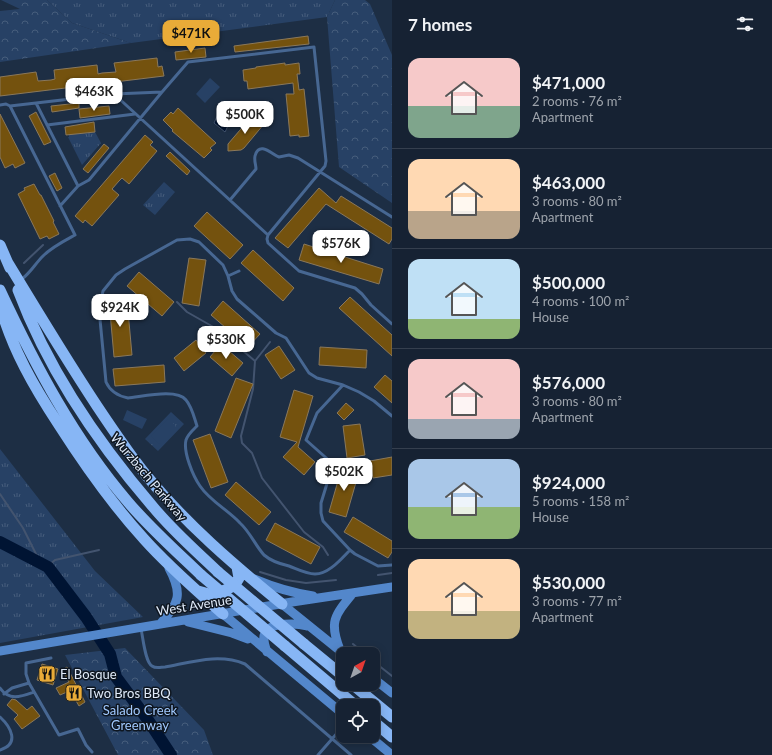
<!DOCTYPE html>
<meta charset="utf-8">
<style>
body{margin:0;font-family:Lato,sans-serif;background:#1f2a3b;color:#f1f3f6;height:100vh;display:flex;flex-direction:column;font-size:15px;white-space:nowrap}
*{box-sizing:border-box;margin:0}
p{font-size:13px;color:#9ea4ac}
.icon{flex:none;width:22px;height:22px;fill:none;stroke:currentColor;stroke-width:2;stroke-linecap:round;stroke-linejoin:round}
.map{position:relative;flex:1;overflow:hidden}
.details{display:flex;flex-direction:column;background:#162233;width:380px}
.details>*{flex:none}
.needle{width:26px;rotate:40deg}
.buttons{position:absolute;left:336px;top:647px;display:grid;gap:8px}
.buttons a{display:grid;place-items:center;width:44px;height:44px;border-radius:8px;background:#162233;box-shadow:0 2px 10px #0003,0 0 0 1px #353f4e;font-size:20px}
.price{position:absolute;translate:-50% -34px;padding:0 9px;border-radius:8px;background:#fff;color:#222;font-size:13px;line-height:26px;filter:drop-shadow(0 1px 2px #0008)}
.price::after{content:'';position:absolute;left:50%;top:24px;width:12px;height:9px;margin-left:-6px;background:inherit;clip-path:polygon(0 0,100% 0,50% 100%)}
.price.current{background:#e9ab38;color:#111}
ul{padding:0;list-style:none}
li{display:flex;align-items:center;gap:12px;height:100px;padding:0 16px}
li+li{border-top:1px solid #353f4e}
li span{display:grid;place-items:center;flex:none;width:112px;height:80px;border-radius:12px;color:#555}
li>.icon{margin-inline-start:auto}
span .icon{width:48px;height:48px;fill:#fffc;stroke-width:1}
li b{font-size:17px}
h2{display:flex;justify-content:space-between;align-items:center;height:48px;padding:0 16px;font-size:17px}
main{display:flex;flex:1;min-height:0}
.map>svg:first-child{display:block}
.grass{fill:url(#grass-tufts)}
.forest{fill:url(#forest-crowns)}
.garden{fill:#274165}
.water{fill:url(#water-ripples);stroke:#43546f}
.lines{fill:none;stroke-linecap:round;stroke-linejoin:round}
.stream{stroke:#43546f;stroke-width:2}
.river{stroke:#001433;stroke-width:12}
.building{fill:#74520e;stroke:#8a785b}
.service{stroke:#476792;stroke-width:3}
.secondary{stroke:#5387cb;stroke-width:9}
.motorway{stroke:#87b6f5;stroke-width:11}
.motorway-bridge{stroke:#87b6f5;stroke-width:11}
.labels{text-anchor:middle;stroke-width:3;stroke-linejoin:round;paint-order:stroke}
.street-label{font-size:13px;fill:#e0ebfa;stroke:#0e1620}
.poi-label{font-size:13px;fill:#e0ebfa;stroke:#0e1620;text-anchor:start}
.park-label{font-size:13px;fill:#a1c9fe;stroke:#0e1620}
</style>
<main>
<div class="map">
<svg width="392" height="755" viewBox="0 0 392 755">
<defs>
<pattern id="grass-tufts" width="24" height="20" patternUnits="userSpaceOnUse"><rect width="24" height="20" fill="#274165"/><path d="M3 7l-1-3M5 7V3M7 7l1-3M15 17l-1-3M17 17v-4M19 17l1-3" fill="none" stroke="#465d7c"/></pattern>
<pattern id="forest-crowns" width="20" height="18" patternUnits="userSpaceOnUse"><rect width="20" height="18" fill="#274165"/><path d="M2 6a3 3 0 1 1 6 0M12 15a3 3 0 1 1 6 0" fill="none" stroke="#465d7c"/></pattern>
<pattern id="water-ripples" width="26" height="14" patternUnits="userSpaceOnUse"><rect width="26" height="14" fill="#001433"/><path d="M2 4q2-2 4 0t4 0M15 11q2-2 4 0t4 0" fill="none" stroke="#253651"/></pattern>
</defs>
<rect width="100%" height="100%" fill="#1d2e44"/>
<path class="grass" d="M47 0H335L327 17 131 43 72 23Z
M95 132 101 143 82 165 68 137H69V134Z
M164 182 175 192 155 215 143 205Z
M171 412 184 424 158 451 145 439Z
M0 449 95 571 143 617 0 643Z"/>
<path class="forest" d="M1 0H47L72 23 131 43 0 62V11L20 9Z
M335 0H365L370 4 392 55V203L339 167 327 17Z
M125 648 204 730 213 755H118L65 655Z"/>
<path class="garden" d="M210 78 220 87 205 103 196 94Z
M127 410 147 419 142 429 123 420Z
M168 419 176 426 159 444 151 436Z"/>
<path class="water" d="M224 111C231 116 229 125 225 132L214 123 218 114 220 116Z"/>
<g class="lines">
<path class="stream" d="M24 263 43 245
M177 302 187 312 217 329 255 361 253 389 241 436 242 443 252 453 262 478 304 532 323 547 328 555
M255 361 270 342
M0 494 23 528 40 562
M47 567 55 560 99 550
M260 572 286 580 306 583 336 580
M378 575 392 573
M353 644 365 654
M373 661 392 676"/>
<path class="river" d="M0 542 48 567 86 617 110 654 116 677 148 720 171 755"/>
</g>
<path class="building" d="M308 36 309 44 235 52 234 46Z
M205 48 206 57 176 60 175 52Z
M157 58 158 67 162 66 164 76 0 96V77L36 72 38 81 51 80 55 79 54 70 97 65 98 74 102 73 116 72 114 63Z
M285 63V65L299 63 300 74H297L299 90 304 89 309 136 299 137V135L290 136 286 94H294L293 83 248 89 247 81H244L243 70 256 68V67Z
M79 103V108L52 112 51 106Z
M109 106 110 114 80 118 79 109Z
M178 108 216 143 210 148 212 150 204 158 172 131 173 130 163 120 171 112 173 114Z
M36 112 51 142 44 145 29 116Z
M0 114 25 163 15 168 13 164 5 168 0 157Z
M252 116 257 120 258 119 264 124 244 148 241 150 228 151V144Z
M94 122 95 132 66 135 65 127Z
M145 135 153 142 150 145 157 151 129 184 122 178 119 181 112 189 119 195 92 226 85 220 83 223 75 216Z
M104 144 109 148 88 173 83 169Z
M170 152 190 171 187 175 166 156Z
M55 173 62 188 57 191 49 176Z
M34 184 40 195H41L54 221 53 222 59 234 49 239 47 236 40 239 18 194 25 190 24 188Z
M319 188 336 203 341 196 392 228V239L389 244 326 204 288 248 275 238Z
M207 212 243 245 230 259 194 226Z
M304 244 383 269 379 284 299 260Z
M253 250 294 288 283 301 241 263Z
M189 258 206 260 199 306 182 303Z
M139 272 174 302 162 316 127 286Z
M350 297 392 335V356L339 308Z
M127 300 132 355 114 357 109 301Z
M223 301 260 334 248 347 211 315Z
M196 340 206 353 184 371 174 358Z
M221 344 243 363 232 376 210 357Z
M279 346 295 370 281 379 265 355Z
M320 347 367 350 366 368 319 365Z
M164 365 165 382 115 386 113 369Z
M385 375 392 381V403L374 387Z
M236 378 253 384 231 438 215 431Z
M294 390 313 396 298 447 315 462 304 475 283 457 297 442 280 437Z
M346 403 354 410 344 420 337 413Z
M360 424 365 455 347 458 343 426Z
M210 434 228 482 211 488 193 440Z
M392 457V475L373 478 370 461Z
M342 467 359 472 346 517 329 512Z
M236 482 271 512 259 525 225 495Z
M353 517 392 541V552L388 558 344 532Z
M275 523 320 547 311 564 266 540Z
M42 664 58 669 53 685 37 680Z
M67 667 85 702 79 706 75 699 72 700 67 692 60 695 56 688 69 682 62 670Z
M12 699 16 700 27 710 32 706 40 716 22 729 14 719 18 715 7 705Z"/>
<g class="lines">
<path class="service" d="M114 94 268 235
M36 103 78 186
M0 105 6 104 10 106 114 94 162 92
M10 106 75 235C64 241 52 247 43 256 35 264 31 272 22 279
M47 125 135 114
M230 200 256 169C256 165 254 161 255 156 259 140 273 155 279 157L289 155 298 158 392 217
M60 206 78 186 89 180 162 92 188 62 314 47 326 161 325 166 268 235 267 239 268 243 299 271 355 288 362 294 371 305 392 324
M228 276 239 271
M343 385 317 413 306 440 333 464 321 503V513L323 521 350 550 355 554 378 566 392 565
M350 550C341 559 329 574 315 574 306 574 297 569 289 566 280 564 271 561 264 555 255 545 250 532 240 523 228 510 210 501 200 486 193 476 183 452 186 440 188 434 193 430 197 426 194 417 192 407 186 400 177 388 141 397 128 398 118 396 110 391 106 382L99 309 103 291 116 275 125 269 177 240 190 239 199 242 223 265 228 276 232 291 237 299 276 333 286 338 309 373 317 378 343 385 359 392 374 401 392 416
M141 629C143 637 145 662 152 666 156 669 161 667 165 667 192 662 219 653 245 664L351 755
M51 658 26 663V674L29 683 59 735 78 729 86 745 92 752
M0 688C9 701 20 697 34 692
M4 694 12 688 29 683
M338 713 339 731
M0 717C11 727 20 744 0 750
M318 755 339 731 343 730"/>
<path class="secondary" d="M254 579C273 587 292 593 313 596
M282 604 344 654
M223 614 343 714
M188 622 232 633 248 639
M161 623C179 603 183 594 169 568
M340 650C329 622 334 616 353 593
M0 651 292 602 392 587
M267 652C265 646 262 639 265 633 270 622 297 623 307 626
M373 678 392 693
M369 736 392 755"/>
<path class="motorway" d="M0 245 10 268
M8 263C37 311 66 359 97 406 113 430 129 454 146 475 186 524 234 565 282 604
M0 290C35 365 74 439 128 502 150 528 176 551 201 575
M18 290C48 370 98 443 154 508 173 531 196 551 218 572
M0 305C12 349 34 387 59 425 84 464 112 504 144 539 168 566 196 590 223 614
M198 591 209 594 218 593 234 586 239 578 237 567
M304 644 343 676
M285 646 356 706
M352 684 392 717
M373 721 392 737"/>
<path class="motorway-bridge" d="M218 572 304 644
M201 575 285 646"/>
</g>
<defs>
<symbol id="restaurant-square" viewBox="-11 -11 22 22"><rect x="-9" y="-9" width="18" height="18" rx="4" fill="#e9ab38" stroke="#0e1620"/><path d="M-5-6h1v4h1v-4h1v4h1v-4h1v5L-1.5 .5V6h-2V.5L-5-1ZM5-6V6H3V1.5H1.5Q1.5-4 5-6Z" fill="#111"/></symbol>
</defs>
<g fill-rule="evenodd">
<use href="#restaurant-square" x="37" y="664" width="20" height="20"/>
<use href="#restaurant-square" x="64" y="683" width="20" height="20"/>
</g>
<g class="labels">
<g class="street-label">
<text transform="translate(149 477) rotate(50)" y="5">Wurzbach Parkway</text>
<text transform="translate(194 605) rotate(-9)" y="5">West Avenue</text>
</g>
<g class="poi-label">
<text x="60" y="679">El Bosque</text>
<text x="87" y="698">Two Bros BBQ</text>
</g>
<g class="park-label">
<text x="140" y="715">Salado Creek<tspan x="140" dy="15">Greenway</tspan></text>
</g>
</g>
</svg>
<div class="buttons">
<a><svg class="needle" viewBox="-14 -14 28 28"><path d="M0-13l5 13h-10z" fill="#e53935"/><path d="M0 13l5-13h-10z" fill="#9ea4ac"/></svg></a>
<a><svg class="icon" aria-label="locate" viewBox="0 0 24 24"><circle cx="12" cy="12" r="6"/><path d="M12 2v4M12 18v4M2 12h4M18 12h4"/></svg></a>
</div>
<b class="price current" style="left:191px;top:54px">$471K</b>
<b class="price" style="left:94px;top:112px">$463K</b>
<b class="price" style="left:245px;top:135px">$500K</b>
<b class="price" style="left:341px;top:264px">$576K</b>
<b class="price" style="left:120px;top:328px">$924K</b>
<b class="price" style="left:226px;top:360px">$530K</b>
<b class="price" style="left:344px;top:492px">$502K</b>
</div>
<section class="details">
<h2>7 homes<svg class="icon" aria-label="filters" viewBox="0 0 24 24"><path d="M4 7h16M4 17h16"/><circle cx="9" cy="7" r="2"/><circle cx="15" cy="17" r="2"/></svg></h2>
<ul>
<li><span style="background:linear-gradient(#f6c9c9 60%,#7fa58c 0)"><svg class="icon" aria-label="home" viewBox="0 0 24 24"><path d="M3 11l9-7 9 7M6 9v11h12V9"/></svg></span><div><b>$471,000</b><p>2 rooms · 76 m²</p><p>Apartment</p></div></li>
<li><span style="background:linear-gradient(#ffd9b3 65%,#b9a48a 0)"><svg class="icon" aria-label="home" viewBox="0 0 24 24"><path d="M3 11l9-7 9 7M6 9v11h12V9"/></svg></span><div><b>$463,000</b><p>3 rooms · 80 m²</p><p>Apartment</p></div></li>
<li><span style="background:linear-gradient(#bfe0f5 75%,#8fb573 0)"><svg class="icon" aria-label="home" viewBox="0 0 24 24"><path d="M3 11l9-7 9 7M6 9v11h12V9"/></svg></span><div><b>$500,000</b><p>4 rooms · 100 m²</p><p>House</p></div></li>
<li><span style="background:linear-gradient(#f6c9c9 75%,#9aa5b1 0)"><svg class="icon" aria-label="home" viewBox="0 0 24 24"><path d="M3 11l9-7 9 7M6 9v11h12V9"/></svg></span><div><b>$576,000</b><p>3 rooms · 80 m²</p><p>Apartment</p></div></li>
<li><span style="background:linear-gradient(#a9c7e8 60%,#8fb573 0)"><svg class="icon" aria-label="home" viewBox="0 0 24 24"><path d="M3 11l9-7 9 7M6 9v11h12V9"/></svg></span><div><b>$924,000</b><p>5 rooms · 158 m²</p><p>House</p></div></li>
<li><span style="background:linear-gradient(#ffd9b3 65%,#c2b280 0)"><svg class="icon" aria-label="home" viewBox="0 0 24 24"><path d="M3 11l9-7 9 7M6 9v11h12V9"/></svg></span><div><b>$530,000</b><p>3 rooms · 77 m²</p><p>Apartment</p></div></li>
</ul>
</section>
</main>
